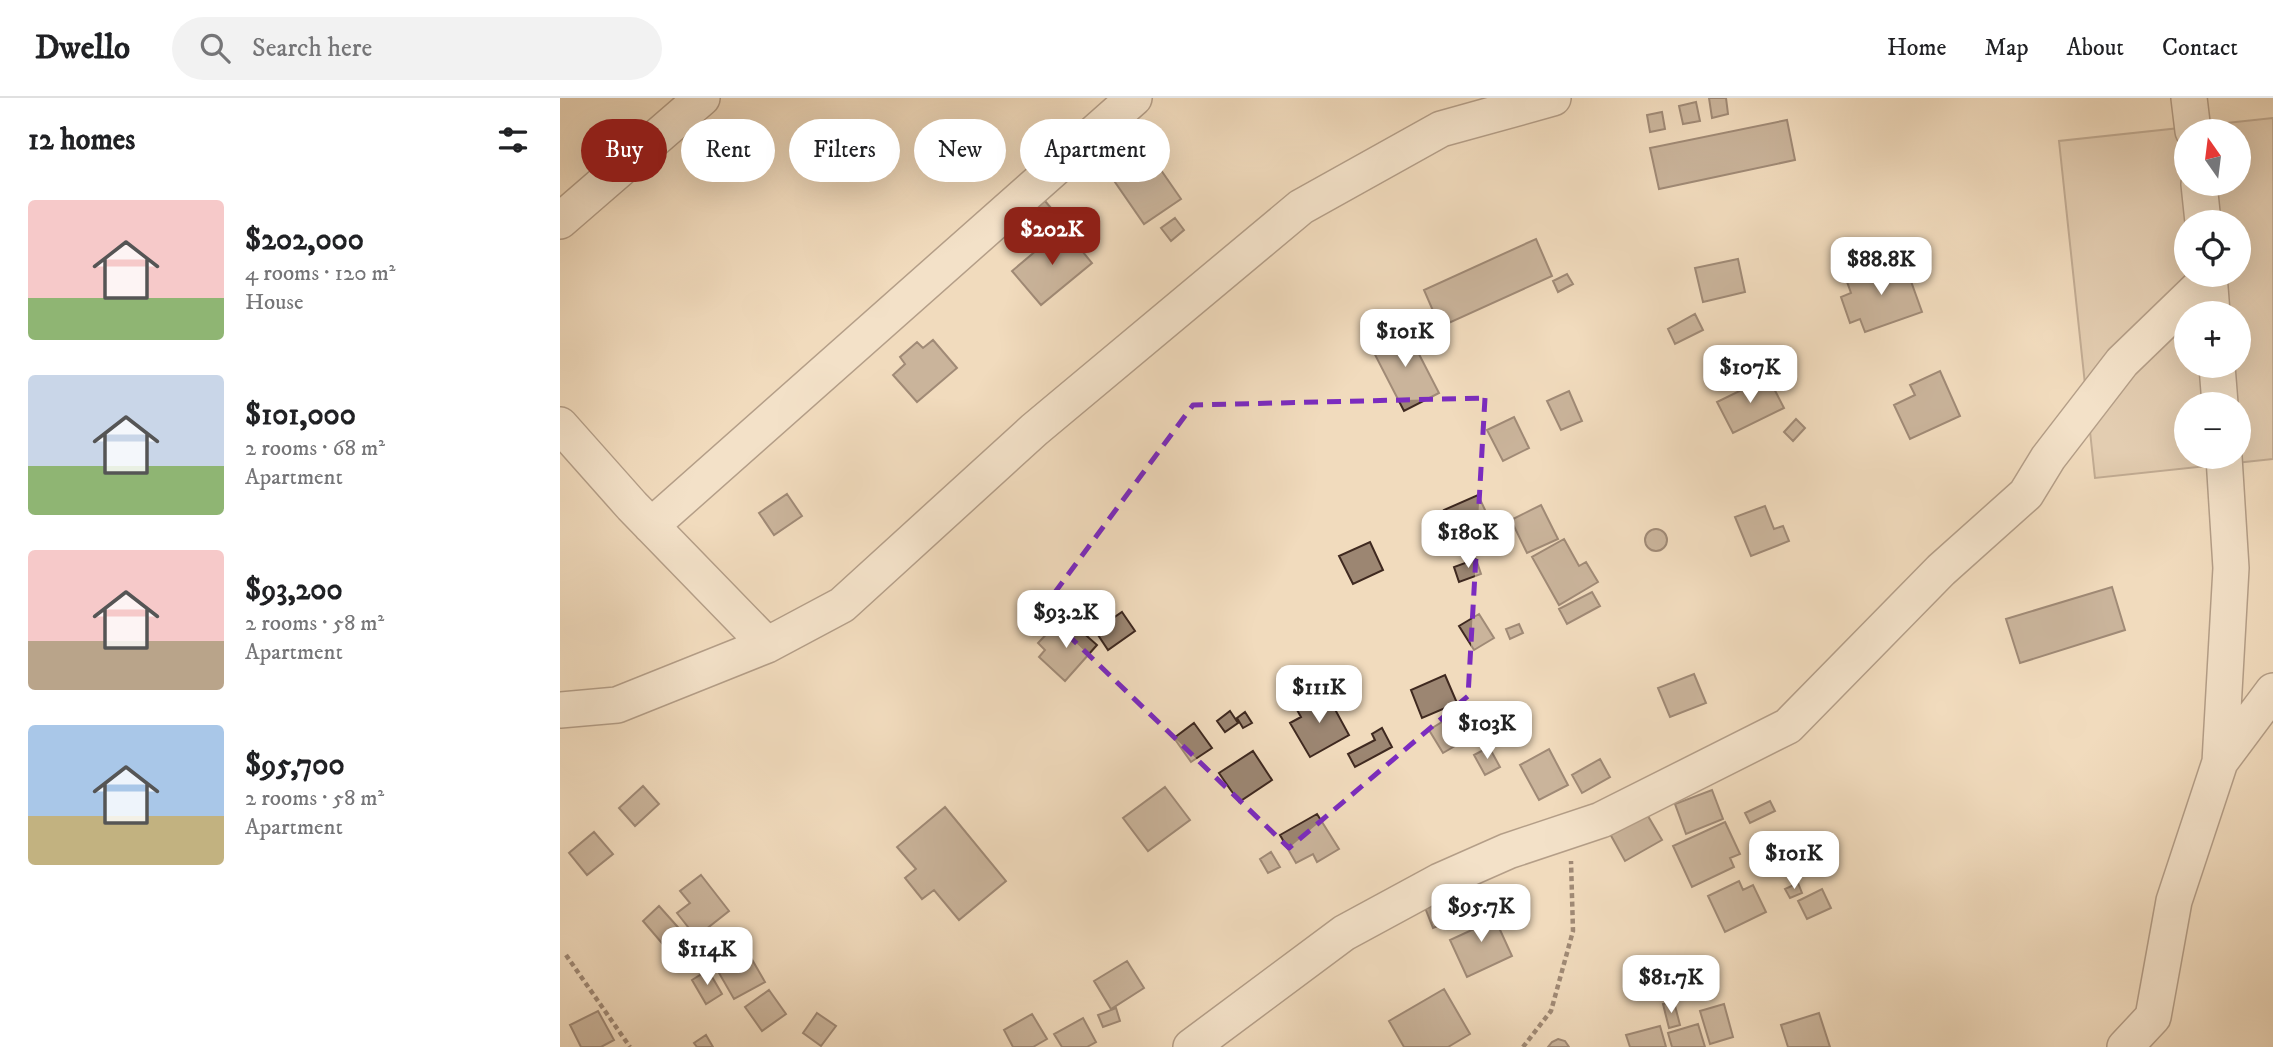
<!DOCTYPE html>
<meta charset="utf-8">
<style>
body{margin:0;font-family:"IM FELL DW Pica",serif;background:#f2f2f2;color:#202124;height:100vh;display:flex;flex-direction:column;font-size:26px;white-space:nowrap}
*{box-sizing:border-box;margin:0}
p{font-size:23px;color:#757577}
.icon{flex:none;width:38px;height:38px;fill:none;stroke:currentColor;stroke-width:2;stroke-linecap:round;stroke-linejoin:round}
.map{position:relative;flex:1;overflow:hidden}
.side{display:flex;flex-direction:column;background:#fff;width:560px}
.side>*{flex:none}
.hud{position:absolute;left:21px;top:21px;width:665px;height:63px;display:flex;gap:14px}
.needle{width:46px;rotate:346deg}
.tools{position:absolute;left:1614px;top:21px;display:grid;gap:14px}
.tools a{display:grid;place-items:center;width:77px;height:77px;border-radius:50%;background:#fff;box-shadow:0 7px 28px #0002;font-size:35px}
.price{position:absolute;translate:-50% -60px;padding:0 16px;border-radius:14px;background:#fff;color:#222;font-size:23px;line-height:46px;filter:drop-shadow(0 2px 4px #0008)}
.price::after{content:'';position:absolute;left:50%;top:42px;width:21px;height:16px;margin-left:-10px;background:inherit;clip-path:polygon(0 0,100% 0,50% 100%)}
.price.active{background:#8f2418;color:#fff}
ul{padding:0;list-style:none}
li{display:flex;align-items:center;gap:21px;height:175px;padding:0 28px}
li span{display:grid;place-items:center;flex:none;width:196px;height:140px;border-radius:7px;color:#555}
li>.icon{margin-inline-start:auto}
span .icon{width:84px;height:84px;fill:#fffc;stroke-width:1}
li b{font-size:30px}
h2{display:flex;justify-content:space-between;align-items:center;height:84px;padding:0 28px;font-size:30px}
.pill{padding:0 24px;border-radius:32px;background:#fff;box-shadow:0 7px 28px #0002;font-size:24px;line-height:63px}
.pill.active{background:#8f2418;color:#fff}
header{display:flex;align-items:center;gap:42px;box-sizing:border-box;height:98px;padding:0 35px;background:#fff;border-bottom:2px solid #e0e0e0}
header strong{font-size:33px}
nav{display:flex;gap:38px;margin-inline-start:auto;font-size:24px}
.search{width:490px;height:63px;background:#f2f2f2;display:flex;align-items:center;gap:18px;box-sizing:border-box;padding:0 24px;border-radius:38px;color:#757577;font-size:26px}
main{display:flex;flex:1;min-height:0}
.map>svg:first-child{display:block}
.green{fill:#d3bda2;stroke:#897361;stroke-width:2;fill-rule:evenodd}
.building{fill:#9c8672;stroke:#3f2920;stroke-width:2}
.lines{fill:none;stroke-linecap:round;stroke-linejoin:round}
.minor-casing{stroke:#6c5647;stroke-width:38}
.path{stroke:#3f2920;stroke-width:4.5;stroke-dasharray:5 3.5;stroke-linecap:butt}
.minor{stroke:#f6e8d4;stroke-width:35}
.marked{fill:none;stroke:#7b2cbf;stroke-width:5;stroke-dasharray:14 9;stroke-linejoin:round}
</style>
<header>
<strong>Dwello</strong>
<div class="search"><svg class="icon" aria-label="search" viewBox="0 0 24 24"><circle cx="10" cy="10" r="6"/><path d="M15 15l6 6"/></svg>Search here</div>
<nav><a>Home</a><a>Map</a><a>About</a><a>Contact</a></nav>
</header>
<main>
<section class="side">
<h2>12 homes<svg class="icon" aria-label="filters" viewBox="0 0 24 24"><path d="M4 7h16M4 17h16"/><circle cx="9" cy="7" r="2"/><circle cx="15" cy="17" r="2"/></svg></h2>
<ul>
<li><span style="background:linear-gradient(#f6c9c9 70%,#8fb573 0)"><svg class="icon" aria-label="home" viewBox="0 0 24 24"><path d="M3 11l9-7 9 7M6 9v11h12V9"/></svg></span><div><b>$202,000</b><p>4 rooms · 120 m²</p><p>House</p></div></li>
<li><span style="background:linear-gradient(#c9d6e8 65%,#8fb573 0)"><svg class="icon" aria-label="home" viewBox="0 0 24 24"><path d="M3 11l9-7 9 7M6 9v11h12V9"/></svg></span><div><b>$101,000</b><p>2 rooms · 68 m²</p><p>Apartment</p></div></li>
<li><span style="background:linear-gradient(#f6c9c9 65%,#b9a48a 0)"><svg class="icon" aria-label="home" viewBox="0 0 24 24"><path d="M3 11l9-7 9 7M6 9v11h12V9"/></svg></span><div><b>$93,200</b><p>2 rooms · 58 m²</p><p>Apartment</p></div></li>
<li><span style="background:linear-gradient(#a9c7e8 65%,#c2b280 0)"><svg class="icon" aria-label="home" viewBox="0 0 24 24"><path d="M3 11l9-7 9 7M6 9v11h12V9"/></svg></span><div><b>$95,700</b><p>2 rooms · 58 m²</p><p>Apartment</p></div></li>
</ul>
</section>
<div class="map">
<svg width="1713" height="949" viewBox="0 0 1713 949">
<rect width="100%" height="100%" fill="#f1dbbd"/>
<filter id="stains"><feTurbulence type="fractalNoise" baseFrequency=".00286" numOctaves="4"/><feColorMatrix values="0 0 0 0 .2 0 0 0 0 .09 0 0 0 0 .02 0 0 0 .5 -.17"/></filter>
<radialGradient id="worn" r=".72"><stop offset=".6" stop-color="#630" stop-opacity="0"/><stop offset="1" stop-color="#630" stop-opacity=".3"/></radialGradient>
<path class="green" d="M1713 20V361L1535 380 1499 43ZM1626 33H1678V86H1626ZM1626 124H1678V177H1626ZM1626 215H1678V268H1626ZM1626 306H1678V359H1626Z"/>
<path class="building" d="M1149 0H1166L1168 16 1152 20Z
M1136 4 1140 23 1123 26 1119 8Z
M1102 14 1105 31 1090 34 1087 17Z
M1227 22 1235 62 1099 91 1090 50Z
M585 49 621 101 584 126 548 74Z
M478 95 491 110 464 133 451 118Z
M615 120 624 132 611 143 601 130Z
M503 130 532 165 481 207 452 173Z
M976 141 992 178 880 229 864 192Z
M1178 161 1185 194 1143 204 1135 170Z
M1343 161 1362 214 1305 234 1300 221 1290 225 1281 199 1291 195 1286 181Z
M1007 176 1013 186 998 194 993 183Z
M1135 216 1143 232 1115 246 1108 231Z
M845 229 879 295 844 313 810 247Z
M373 242 397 270 357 304 333 277 345 266 340 259 357 244 363 250Z
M1380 273 1400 318 1350 341 1334 307 1355 297 1350 287Z
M1208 279 1224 310 1173 335 1157 304Z
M1009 293 1022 323 1001 332 987 303Z
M954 319 969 350 943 363 927 332Z
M1236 321 1245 330 1233 343 1224 334Z
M227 396 242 418 214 437 199 415Z
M918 397 933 429 912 439 908 431 896 437 884 412Z
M981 407 998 441 967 455 951 422Z
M1205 408 1214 431 1223 428 1229 443 1191 458 1175 419Z
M1085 442a11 11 0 1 1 22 0a11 11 0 1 1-22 0Z
M1004 441 1019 468 1026 464 1038 484 999 507 972 459Z
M810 444 823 472 793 486 779 458Z
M916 461 921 476 899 484 894 469Z
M1552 489 1565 532 1460 565 1446 521Z
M1032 494 1040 508 1007 526 999 511Z
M524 508 537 518 530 527 517 516Z
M562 514 575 533 548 552 536 534H533Z
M919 516 934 540 914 552 899 528Z
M511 524 537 547 505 583 479 559 485 552 478 545 495 527 501 534Z
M959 526 963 535 950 541 946 531Z
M1134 576 1146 605 1110 619 1098 590Z
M885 577 897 605 862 620 851 592Z
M765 593 789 637 750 659 730 625 741 619 736 610Z
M670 613 678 625 665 634 657 623Z
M685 614 692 625 683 630 677 620Z
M898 614 912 638 883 655 869 632Z
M634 625 652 650 631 664 614 640Z
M822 630 832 649 795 669 788 656 815 642 812 636Z
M929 649 940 669 925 677 914 657Z
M989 651 1008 687 979 702 960 667Z
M693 653 712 682 679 704 659 675Z
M1040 661 1050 679 1022 695 1012 677Z
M83 688 99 706 75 728 59 710Z
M605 689 630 722 588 753 563 720Z
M1152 692 1163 721 1126 736 1115 706Z
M1210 703 1215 713 1190 725 1185 715Z
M385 709 446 783 399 822 374 792 362 801 345 780 356 771 337 749Z
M1085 713 1102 742 1065 763 1049 734Z
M757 716 779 751 757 764 753 756 736 765 720 737Z
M1165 724 1180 756 1170 760 1174 769 1132 789 1113 748Z
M34 734 53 756 27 777 9 755Z
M711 754 720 769 708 775 700 761Z
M141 777 169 813 136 839 117 815 130 805 120 793Z
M1179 783 1183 792 1193 787 1206 814 1165 834 1148 798Z
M1238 785 1242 795 1230 800 1225 791Z
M890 791 901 819 873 830 862 802Z
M1262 791 1271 810 1247 821 1238 803Z
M99 808 124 836 107 851 83 823Z
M930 810 952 858 907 879 890 842 914 831 908 820Z
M190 858 205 884 174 901 159 875Z
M567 863 584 890 551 911 534 883Z
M148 872 162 896 146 906 132 882Z
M884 891 910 936 888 949H844L829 923Z
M209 892 226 916 202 933 185 909Z
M1114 904 1120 927 1109 930 1103 906Z
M1164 906 1173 939 1150 946 1140 913Z
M556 910 560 923 543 929 538 917Z
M38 913 54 942 41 949H21L10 927Z
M257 915 276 928 261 948 243 935Z
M1259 915 1270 949H1228L1221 927Z
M472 916 487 941 473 949H453L444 932Z
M523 920 536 944 527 949H502L494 936Z
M1138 926 1145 949H1112L1108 935Z
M1100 928 1106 949H1070L1066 937Z
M146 937 153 949H137L134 945Z
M998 941 1005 943 1009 949H988L992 944Z"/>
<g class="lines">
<defs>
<path id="minor" d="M1629 0 1633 33
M1639 86 1643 124
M0 123 142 0
M1649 177 1652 215
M1657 268 1660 306
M0 327 72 408 207 547
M91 428 574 0
M0 612 57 607 207 547 282 507 474 332 741 109 881 31 993 0
M1660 664 1713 593
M631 949 784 835 880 783 948 753 1041 722 1228 628 1381 472 1466 396 1488 360 1562 264 1650 179
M1565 949 1593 919 1614 803 1660 664 1671 470 1664 359"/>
</defs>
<use href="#minor" class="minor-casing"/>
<path class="path" d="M6 857 70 949
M963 949 991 913 1013 833 1011 763"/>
<use href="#minor" class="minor"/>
</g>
<path d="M0 0H1713V949H0ZM925 300 908 598 729 750 482 512 633 307Z" fill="#f1dbbd" fill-opacity=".55" fill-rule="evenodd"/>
<path class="marked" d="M925 300 908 598 729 750 482 512 633 307Z"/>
<rect width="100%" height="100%" filter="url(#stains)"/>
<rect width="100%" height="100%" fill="url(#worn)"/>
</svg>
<div class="tools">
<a><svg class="needle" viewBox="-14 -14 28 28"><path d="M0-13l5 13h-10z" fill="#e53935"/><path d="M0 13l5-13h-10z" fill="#757577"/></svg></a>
<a><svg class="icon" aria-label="locate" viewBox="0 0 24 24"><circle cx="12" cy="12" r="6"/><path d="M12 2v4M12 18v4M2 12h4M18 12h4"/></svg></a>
<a>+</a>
<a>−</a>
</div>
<b class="price active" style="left:492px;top:169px">$202K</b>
<b class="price" style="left:1321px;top:199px">$88.8K</b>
<b class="price" style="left:845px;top:271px">$101K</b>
<b class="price" style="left:1190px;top:307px">$107K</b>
<b class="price" style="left:908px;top:472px">$180K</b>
<b class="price" style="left:506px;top:552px">$93.2K</b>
<b class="price" style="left:759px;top:627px">$111K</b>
<b class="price" style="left:927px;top:663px">$103K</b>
<b class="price" style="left:1234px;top:793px">$101K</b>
<b class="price" style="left:921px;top:846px">$95.7K</b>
<b class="price" style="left:147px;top:889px">$114K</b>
<b class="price" style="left:1111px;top:917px">$81.7K</b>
<div class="hud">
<a class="pill active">Buy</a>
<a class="pill">Rent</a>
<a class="pill">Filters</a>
<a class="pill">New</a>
<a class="pill">Apartment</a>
</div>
</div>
</main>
